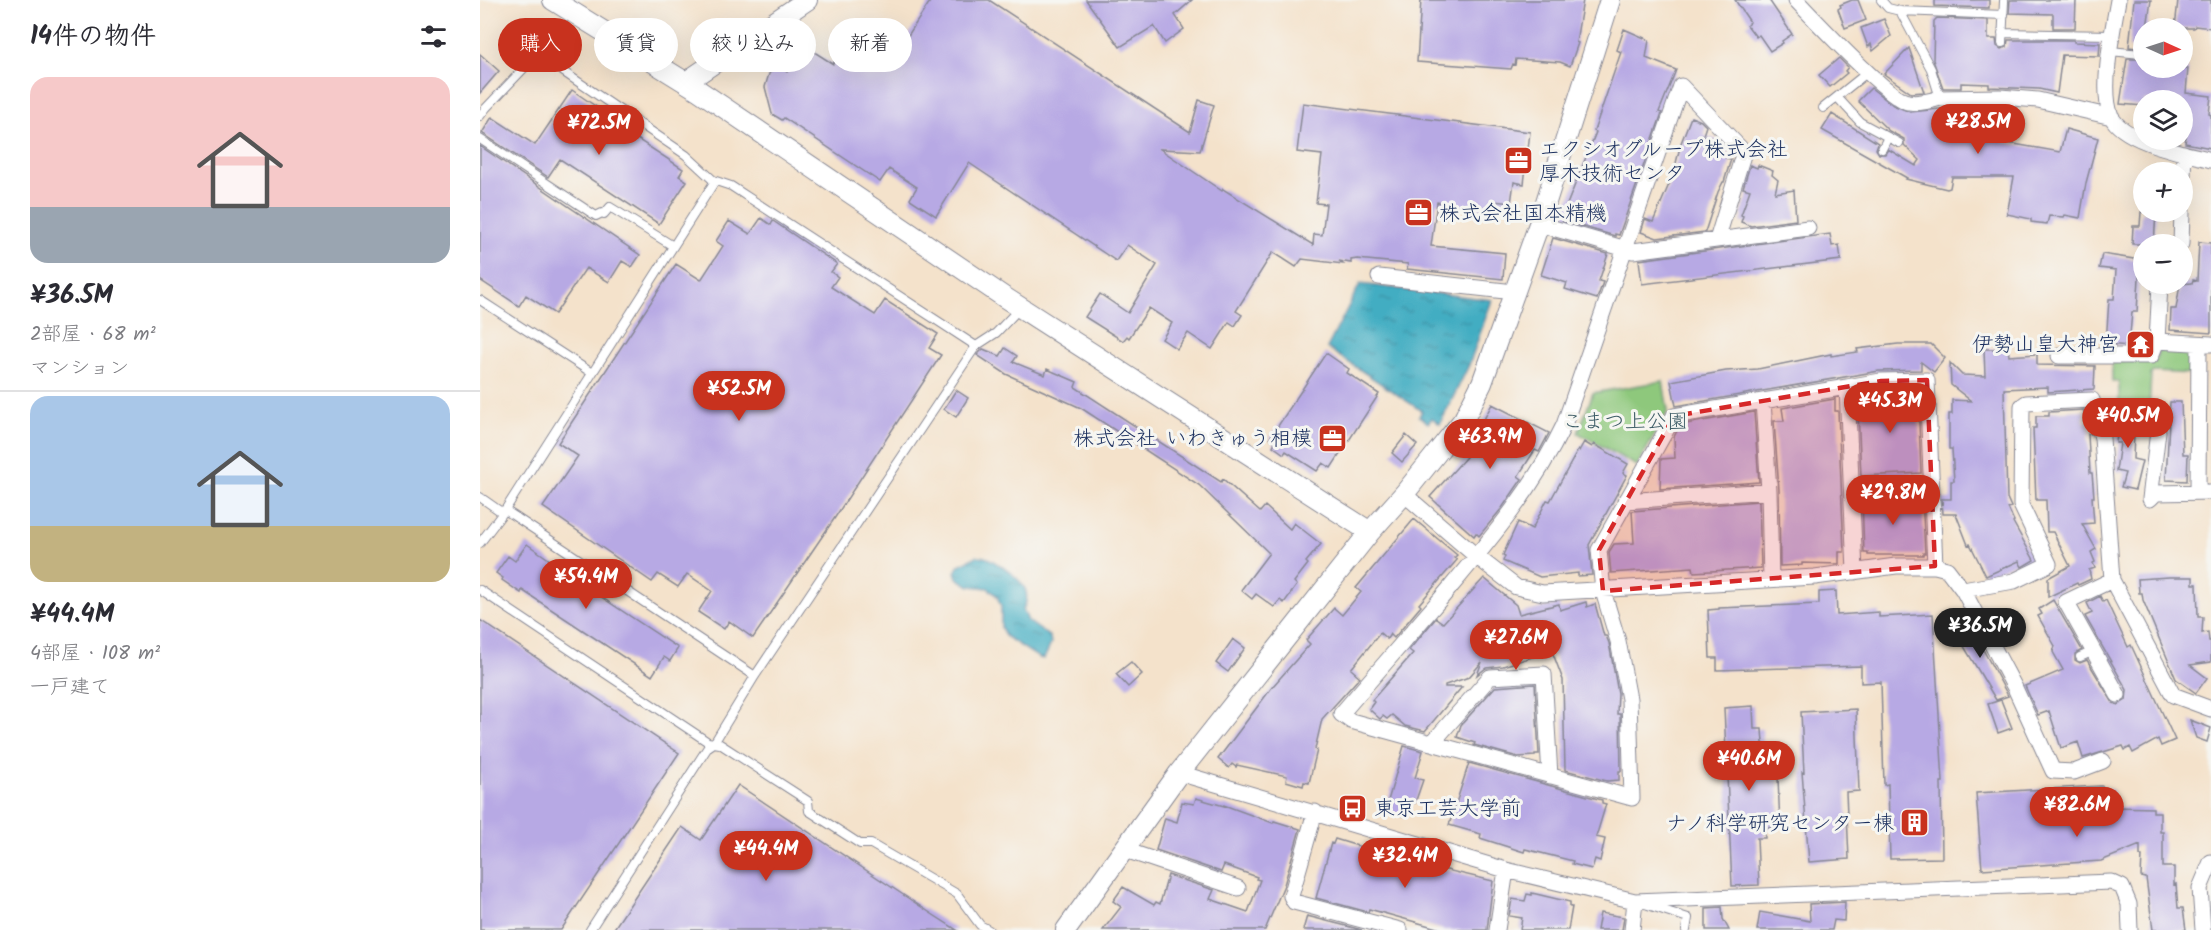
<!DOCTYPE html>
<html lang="ja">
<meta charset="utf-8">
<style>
body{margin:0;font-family:Kalam,"Klee One",sans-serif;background:#f2f2f3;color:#2b2b33;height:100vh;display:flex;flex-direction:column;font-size:22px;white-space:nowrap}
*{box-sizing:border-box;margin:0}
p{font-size:20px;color:#7c7c81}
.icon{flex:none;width:33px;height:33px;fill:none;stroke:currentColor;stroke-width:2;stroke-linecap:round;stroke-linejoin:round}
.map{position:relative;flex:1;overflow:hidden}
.details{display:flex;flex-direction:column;background:#fff;width:480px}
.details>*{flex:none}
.guide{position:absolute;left:18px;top:18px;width:570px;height:54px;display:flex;gap:12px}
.needle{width:39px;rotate:93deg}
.fabs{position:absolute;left:1653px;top:18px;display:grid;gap:12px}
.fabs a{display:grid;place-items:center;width:60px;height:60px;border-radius:50%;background:#fff;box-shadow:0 6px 24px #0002;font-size:30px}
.price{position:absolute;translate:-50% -51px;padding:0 14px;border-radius:21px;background:#c8321e;color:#fff;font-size:20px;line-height:39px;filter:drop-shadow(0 2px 3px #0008)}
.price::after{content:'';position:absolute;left:50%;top:36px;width:18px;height:14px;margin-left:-9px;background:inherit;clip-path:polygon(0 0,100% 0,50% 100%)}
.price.active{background:#222;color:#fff}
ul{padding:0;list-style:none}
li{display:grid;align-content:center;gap:12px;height:318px;padding:0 30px}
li+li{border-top:2px solid #e1e1e2}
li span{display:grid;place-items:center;height:186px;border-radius:18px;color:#555}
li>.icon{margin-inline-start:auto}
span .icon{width:108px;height:108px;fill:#fffc;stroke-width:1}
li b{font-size:26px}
h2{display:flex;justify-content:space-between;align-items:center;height:72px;padding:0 30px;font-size:26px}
.chip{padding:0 21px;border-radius:27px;background:#fff;box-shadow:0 6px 24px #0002;font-size:21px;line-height:54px}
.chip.active{background:#c8321e;color:#fff}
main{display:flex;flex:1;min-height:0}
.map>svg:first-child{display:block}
.park{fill:#8ec87c;stroke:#547c6d;stroke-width:1.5}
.water{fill:url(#water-ripples);stroke:#2f6e90;stroke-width:1.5}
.building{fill:#b7a9e4}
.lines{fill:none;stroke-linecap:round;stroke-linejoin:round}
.service-casing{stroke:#888894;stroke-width:10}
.minor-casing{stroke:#888894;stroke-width:17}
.tertiary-casing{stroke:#888894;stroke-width:22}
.service{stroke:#fff;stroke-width:8}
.minor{stroke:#fff;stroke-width:15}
.tertiary{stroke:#fff;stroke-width:20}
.marked{fill:#d62828;fill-opacity:0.2;stroke:#d62828;stroke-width:4.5;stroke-dasharray:12 8;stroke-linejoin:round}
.labels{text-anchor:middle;stroke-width:6;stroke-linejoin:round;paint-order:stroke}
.poi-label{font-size:21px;fill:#1b2f5e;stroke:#f6f6f2;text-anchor:start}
.park-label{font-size:21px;fill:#3e5d67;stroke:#f6f6f2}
</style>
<main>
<section class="details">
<h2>14件の物件<svg class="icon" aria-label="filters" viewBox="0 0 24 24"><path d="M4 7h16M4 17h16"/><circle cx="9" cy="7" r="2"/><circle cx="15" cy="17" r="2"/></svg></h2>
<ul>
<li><span style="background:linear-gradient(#f6c9c9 70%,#9aa5b1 0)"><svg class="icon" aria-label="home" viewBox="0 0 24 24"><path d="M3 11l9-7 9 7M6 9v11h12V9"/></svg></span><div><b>¥36.5M</b><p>2部屋 · 68 m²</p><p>マンション</p></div></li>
<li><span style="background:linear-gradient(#a9c7e8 70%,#c2b280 0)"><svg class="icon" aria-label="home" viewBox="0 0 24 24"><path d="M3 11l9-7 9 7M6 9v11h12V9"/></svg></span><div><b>¥44.4M</b><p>4部屋 · 108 m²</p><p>一戸建て</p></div></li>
</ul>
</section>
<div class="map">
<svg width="1731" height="930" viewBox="0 0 1731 930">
<defs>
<pattern id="water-ripples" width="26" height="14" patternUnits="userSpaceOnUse" patternTransform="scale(1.5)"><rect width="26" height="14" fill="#43adc2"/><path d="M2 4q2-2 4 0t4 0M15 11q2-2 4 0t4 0" fill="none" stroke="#378da1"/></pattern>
</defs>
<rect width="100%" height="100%" fill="#f6f6f2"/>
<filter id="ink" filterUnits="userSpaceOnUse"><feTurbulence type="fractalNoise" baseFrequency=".0167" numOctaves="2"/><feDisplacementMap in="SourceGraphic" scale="12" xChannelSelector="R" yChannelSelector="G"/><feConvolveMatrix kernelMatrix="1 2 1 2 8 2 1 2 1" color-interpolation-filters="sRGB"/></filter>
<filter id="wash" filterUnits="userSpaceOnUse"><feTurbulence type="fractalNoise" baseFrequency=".008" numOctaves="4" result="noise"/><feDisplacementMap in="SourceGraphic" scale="24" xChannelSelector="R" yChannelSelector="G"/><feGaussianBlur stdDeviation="1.35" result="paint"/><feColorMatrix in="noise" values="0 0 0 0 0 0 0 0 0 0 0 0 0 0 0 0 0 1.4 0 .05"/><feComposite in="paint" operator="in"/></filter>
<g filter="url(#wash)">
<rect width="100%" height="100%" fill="#f4e2cb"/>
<path class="park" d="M1684 344 1708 346 1715 353 1714 374 1673 372 1671 374 1668 427H1662V418L1625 417 1623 407H1639V381H1632V361L1677 360 1678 351Z
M1183 381 1188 411 1157 466 1098 433 1113 393Z"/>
<path class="water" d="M880 284 1012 300 989 365 960 424 952 418 948 423 939 416 942 411 847 348Z
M497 556C508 556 514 562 523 567 538 578 554 590 543 609L548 621 570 637 571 644 564 659 559 658 525 636 521 627V606L517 596 508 588 490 586 477 578 475 572 479 565Z"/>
<g id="blocks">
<path class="building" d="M451 0H509L710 132 719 100 734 105 720 151 680 149 742 191 743 189 833 245 834 234 842 235 846 204 836 203 842 155 817 152 823 103 1050 132 1044 184 1034 182 1031 203 1014 201 1013 210 957 202 951 246 1025 253 1023 279 927 269 928 264 877 259 871 260V263L859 261 863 264 822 259 816 267 793 252 756 311 762 315 755 326 749 322 732 349 708 333 697 349 682 339 692 323 669 308 649 338 647 336 643 341 605 317 620 294 648 313 677 265 647 245 636 261 489 163 456 216 430 199 437 187 409 169 400 182 304 118 302 120 292 114 285 87 289 74 295 64 307 72 325 46 353 64 366 45 405 71Z
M606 0H712L695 15 704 29 685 43 674 26 640 47Z
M941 0H1103L1096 42 1098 43 1090 66 1080 62 1036 59 1035 65 1033 64 1031 69 937 62Z
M1255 0H1289L1312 34 1302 41 1303 43 1290 51 1279 35 1276 37 1267 25 1270 22Z
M1372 0H1378L1386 20 1365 28 1358 9 1361 7 1360 5Z
M1455 0H1509V8L1455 6Z
M1530 0H1596L1595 28H1573V14L1529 13Z
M1654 0H1671L1667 28H1664V49L1649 47Z
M1698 0H1731V28L1715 26 1714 28H1695Z
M1457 18 1508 20V39H1516L1517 46 1521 49 1527 47 1528 40H1594V42L1620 43 1619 56 1582 55 1577 93 1559 89 1509 87V84L1481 83V88H1463L1453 60 1454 21Z
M1404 19 1411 36 1393 51 1391 44 1388 47 1381 28Z
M1144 29 1169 40 1166 58 1196 70 1179 112 1182 113 1139 235 1135 234V236L1083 221 1086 212H1084L1116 132 1114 131 1141 52 1137 50Z
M1429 48 1444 92 1431 93 1404 74Z
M0 54 19 71 0 93Z
M1359 58 1368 67 1365 71 1367 73 1350 87 1339 75Z
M1647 59H1664V68H1708L1706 93 1731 96 1729 114 1731 115V148L1705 143 1710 113 1702 112V100H1664V106L1640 104Z
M1391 88 1413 105 1430 112 1480 107V111L1509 112V107H1524L1523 142 1580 152 1586 129 1618 138 1606 183 1600 218 1585 215 1584 217 1569 216 1567 224 1551 222V219L1527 214 1534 177H1472L1470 188 1467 189 1426 179 1427 178 1342 130 1352 114 1398 143 1396 149 1399 154H1405L1408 149 1436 166 1440 160 1424 145V139L1409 131 1378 101Z
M92 90 124 112 122 116 203 169 199 176 207 181 179 224 80 159 68 177 2 133 12 117 55 145Z
M1211 117 1221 121 1226 126 1223 135 1240 141 1249 151 1246 158 1251 159 1244 182H1243L1238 192 1225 232 1177 238 1161 232 1165 219 1173 222 1193 175 1201 143Z
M0 146 160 255 152 267 142 261 129 282 106 268 75 314 46 295 39 306 0 280Z
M1270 165 1277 168 1278 165 1293 171 1292 175 1298 180 1295 193 1314 190 1316 220 1271 226 1261 222 1263 216 1261 215 1270 190 1263 188Z
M1661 212H1676L1674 244H1652L1653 226H1660Z
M281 218 291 225 293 221 357 264 351 272 358 277 351 287 395 315 405 300 458 334 449 348 461 355 354 519 273 638 249 621 244 629 218 612 232 591 207 574 198 587 178 574 172 582 63 507 98 456 78 443 196 264 221 280 243 246 236 241 249 221 270 234Z
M1350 234 1352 246 1359 245 1361 260 1162 284 1159 260Z
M1073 238 1128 254 1119 281 1123 282 1117 299 1085 289 1087 283 1061 275Z
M1719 242 1731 243V333L1690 330 1691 309H1696L1700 284 1712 283 1713 280 1717 281Z
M1622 254 1660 260 1657 312H1652L1649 346 1626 344 1629 299H1634L1636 270 1619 268Z
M1418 344H1451L1465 358 1454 372 1441 362V370L1399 371 1196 406 1191 381 1246 371 1278 369 1351 354V356L1378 352 1377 349Z
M525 348 537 356 533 362 565 375 567 369 597 382 595 387 741 482 743 479 780 512 785 506 810 529 814 523 841 544 826 562 828 564 814 582 817 585 804 603 800 600 794 607 776 594 772 599 761 590 789 553 719 485 601 408 526 374 497 355 503 349 520 356Z
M1504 349H1528L1529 356 1557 354V365L1615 366 1614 389 1568 392V387L1524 389 1527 498 1531 507 1528 508 1534 521 1533 522 1554 560 1542 567 1539 561 1506 576 1490 544 1488 545 1476 514H1463L1462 499H1471V481H1474L1472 449H1469V414H1472V400L1491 401 1471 385 1470 363 1482 375 1505 376Z
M846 353 869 369 867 373 899 394 851 468 843 463 837 471 806 451 804 454 793 446 795 442 790 438Z
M476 390 488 398 476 417 464 409Z
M1433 390V399H1438L1441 473 1381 476 1378 411H1384V394L1402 391Z
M1355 399V411H1358L1364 552H1359V564L1322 563V565L1300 566 1299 490 1294 421H1304L1302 408Z
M1690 402H1701L1703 454H1708L1707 481 1686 480Z
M1012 404 1069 433 1059 452 1055 450 1038 476 1042 479 1022 508 999 536 996 533 994 536 950 497 986 457 984 455 1008 431 1000 427Z
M1604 410V422H1608L1611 434H1608L1610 473H1612L1614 497H1612L1614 523 1602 524 1616 549 1611 552 1615 562 1613 563 1615 568 1609 570 1611 579 1598 585 1597 583 1568 597V578L1590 566 1573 532H1567L1566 500H1556L1553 428H1556V416H1569V412Z
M1274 412 1279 482 1180 489 1181 459 1195 458 1194 437 1200 425Z
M1627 420 1674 422 1670 426 1668 433H1654L1653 459 1662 461 1655 490 1641 487 1645 473 1636 471 1640 443H1636L1637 434H1631Z
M926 435 937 445 922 462 912 453Z
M1104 442 1112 447 1114 444 1148 464 1143 473 1147 475 1109 545 1112 575 1098 576V573L1060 577 1023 561 1025 556 1023 555 1038 522 1052 529 1067 500 1070 501 1098 450 1099 451Z
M1382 498H1442L1445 553H1443V555H1388V553H1384Z
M1279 501 1281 568 1214 572 1213 567 1131 573 1129 552 1134 544 1154 543 1152 511Z
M934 519 977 555 974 558 977 560 939 604 941 606 914 638 910 634 907 639 900 633 871 669 880 677 842 719 835 749 837 750 829 783 824 782 823 786 806 781 807 776 757 765 756 767 752 764 749 768 738 759 793 686 830 644 826 640 854 608 862 615 881 592 876 588Z
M47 544 80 567 79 569 198 648 190 661 184 657 172 676 42 590 41 593 22 580 23 578 16 573 28 556 35 561Z
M1689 577H1713V584H1717L1718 617H1723L1722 633 1728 632 1729 641H1731V662L1710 665 1727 678 1716 693 1696 679 1663 600 1662 593H1659L1658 579Z
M1004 578 1036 605 1039 614 1079 604 1080 610 1106 602 1107 607 1115 604 1124 636H1126L1129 643 1138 693 1137 714H1140L1141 771H1139V780L1127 781 1085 770 1083 680 1072 651 1023 666 1006 668 997 675 1002 662 989 677 965 685V687H982L945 731 925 726 912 715 907 719 903 716 900 719 889 709 894 702 892 700 933 653 929 650 956 618 963 623Z
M1356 591 1357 615 1399 612V617L1453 614 1463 782H1461L1462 858 1410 859 1408 784 1404 785 1401 682 1381 683V666L1237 670V658H1230L1228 610 1239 609V608L1339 604V592Z
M1620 596 1623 602 1626 600 1648 647 1651 645 1695 740 1681 746 1678 739 1653 753 1650 747 1645 750 1643 746 1603 758 1598 742 1581 748 1569 711 1558 715 1545 686 1583 670 1573 652 1575 646 1558 616 1562 614 1559 609 1573 600 1602 650 1595 654V660L1600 663 1607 660 1633 703 1638 705 1646 700 1647 690 1605 616 1612 613 1607 603Z
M0 620 199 753 81 930H0Z
M1487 620 1526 692 1528 696 1516 700 1473 628Z
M753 639 765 648 748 672 736 663Z
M651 662 662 674 648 687 636 674Z
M1055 684 1059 754H1055V756L1038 757 994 745 995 743 977 737 981 725 1015 687Z
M1521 700 1532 728 1518 733 1508 704Z
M1273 706 1274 729H1282L1283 743 1297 753 1300 827 1284 828 1285 838H1277L1279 885 1252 886 1244 708Z
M1376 709 1379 791 1366 792 1369 859 1329 862 1322 772 1324 773 1321 712Z
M1710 720 1731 728 1727 742 1716 738Z
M924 746 943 751 935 778 943 780 935 803 929 801 924 816 905 811Z
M989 763 1122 800V803L1126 804 1116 837 1125 839 1120 861 1115 859 1112 869 1092 864 1093 861 1045 849 1044 852 1000 838 1001 834 969 825Z
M258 785 452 914 477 930H133L202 827 221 840Z
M1621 786 1633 791V807L1673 808V812H1680V832H1683V867H1694V885L1696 884 1698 908H1703L1706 930H1673L1666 878 1661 877 1662 856H1660V845L1621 861 1502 869 1496 793Z
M716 798 744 806V805L793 823 794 821 820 829 804 885 785 930H623L641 907 633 901 643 887 674 905 676 902 680 904 688 875 734 890 730 899 768 912 780 880 776 879 777 877 744 865 741 872 676 850 685 818 697 822 702 802 714 804Z
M855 839 907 855V853L915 855V852L938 859 937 863 1013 881 1007 930H964L889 909 888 912 836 898 851 843 853 844Z
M1052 893 1090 902V907H1092L1088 930H1040L1042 918 1029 916 1032 899 1045 901 1047 894 1052 895Z
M1365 902 1364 921 1354 920 1352 930H1277L1280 912 1330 921 1329 904Z
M1242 907 1243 919 1249 930H1226V908Z
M1120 913 1144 917 1142 930H1117Z
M827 916 882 930H823Z"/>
</g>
</g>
<g filter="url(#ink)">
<use href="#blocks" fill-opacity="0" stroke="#888894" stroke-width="1.5"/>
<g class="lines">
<defs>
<path id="service" d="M1401 0 1408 8 1420 11 1524 15
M1420 11 1451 69 1460 98
M1522 33 1632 35
M1522 43 1524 1
M1630 51 1661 54
M1357 97 1380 122 1419 143
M1343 108 1388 72
M0 116 6 108 48 64 56 62H69L206 155 233 180 251 186 496 346
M0 139 116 216 122 213 124 214 130 207 193 246
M1402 149 1408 137
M0 300 112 373
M0 497 20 511 25 510 275 676
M0 543 25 510 235 181
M0 590 228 742 240 744 328 801 329 811 380 844H391L477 894 500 925 509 930
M1600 657 1614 651
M1168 905 1208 918 1206 930
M110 930 228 747 234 743 275 676 496 346 516 333 539 309"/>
<path id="minor" d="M1316 0C1333 18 1409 99 1428 102 1437 104 1450 101 1460 98L1520 97 1558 100 1632 117
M1638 0C1633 29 1620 89 1631 116 1643 142 1705 153 1731 160
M1702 199 1704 153
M1059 224 1153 251 1328 228
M1237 240 1263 155V151L1201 86 1084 425C1053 490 1010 540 963 596 929 635 895 675 861 714L871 721 1152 798 1149 699 1138 641 1123 591 1119 550 1194 416 1283 401 1289 491 1291 580
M1701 244 1702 212
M899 277 1034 292
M1677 341 1680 284
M1579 356H1671L1677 341 1731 344
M1283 401 1367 387
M1678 431 1670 499 1676 493 1731 492
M1718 492 1719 344
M924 494 996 556 1036 587 1063 593 1335 577 1416 566H1455L1467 569 1483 590 1535 688 1573 771 1594 772 1623 761
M1145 501 1289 491
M1375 572 1367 387 1401 381 1447 380 1455 566
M1632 580 1586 602 1638 695
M1483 590 1534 581 1569 564 1541 505 1542 406 1546 403 1612 400 1622 438 1632 580 1693 695 1731 709
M952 743 1010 677 1064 674 1070 776
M699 773 1026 870 1155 901 1631 882 1642 887 1649 904 1650 930
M835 812 811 896 814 902 920 930
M642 849 758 888
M1017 930 1026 870
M1152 930 1155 901
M1723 930 1720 888 1731 862"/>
<path id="tertiary" d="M73 0 218 90 524 297 890 532
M206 82 327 0
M586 930 699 773 890 532 924 494 984 419 1002 383 1059 224 1130 0"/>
</defs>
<use href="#service" class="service-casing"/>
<use href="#minor" class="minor-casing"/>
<use href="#tertiary" class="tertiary-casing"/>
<use href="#service" class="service"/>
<use href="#minor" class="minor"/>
<use href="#tertiary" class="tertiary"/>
</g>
</g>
<path class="marked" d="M1447 380 1455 566 1123 591 1119 550 1194 416 1401 381Z"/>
<defs>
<symbol id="office-square" viewBox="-11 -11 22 22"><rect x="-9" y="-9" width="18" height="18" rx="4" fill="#c8321e" stroke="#f6f6f2"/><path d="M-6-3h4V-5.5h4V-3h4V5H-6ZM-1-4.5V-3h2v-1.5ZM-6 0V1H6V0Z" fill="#fff"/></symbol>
<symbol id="temple-square" viewBox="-11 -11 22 22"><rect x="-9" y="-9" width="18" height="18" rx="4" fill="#c8321e" stroke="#f6f6f2"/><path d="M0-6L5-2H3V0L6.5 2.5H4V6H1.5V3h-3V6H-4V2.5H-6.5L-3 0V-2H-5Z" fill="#fff"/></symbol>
<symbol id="bus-square" viewBox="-11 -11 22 22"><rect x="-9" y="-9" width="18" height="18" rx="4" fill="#c8321e" stroke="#f6f6f2"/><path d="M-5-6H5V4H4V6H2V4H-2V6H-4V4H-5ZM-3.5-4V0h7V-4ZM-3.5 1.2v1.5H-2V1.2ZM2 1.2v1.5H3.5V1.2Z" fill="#fff"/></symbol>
<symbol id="building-square" viewBox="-11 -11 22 22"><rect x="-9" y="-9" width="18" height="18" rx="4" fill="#c8321e" stroke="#f6f6f2"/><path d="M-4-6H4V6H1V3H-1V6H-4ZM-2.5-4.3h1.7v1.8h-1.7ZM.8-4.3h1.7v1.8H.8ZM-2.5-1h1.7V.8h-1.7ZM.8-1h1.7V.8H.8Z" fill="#fff"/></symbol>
</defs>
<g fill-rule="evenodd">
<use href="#office-square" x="1022" y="144" width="33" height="33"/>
<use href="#office-square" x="922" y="196" width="33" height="33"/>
<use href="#temple-square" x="1644" y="328" width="33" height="33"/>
<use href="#office-square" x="836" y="422" width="33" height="33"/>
<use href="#bus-square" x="856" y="792" width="33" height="33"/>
<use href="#building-square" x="1418" y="806" width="33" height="33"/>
</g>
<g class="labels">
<g class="poi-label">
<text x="1059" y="156">エクシオグループ株式会社<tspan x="1059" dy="24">厚木技術センタ</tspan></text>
<text x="959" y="220">株式会社国本精機</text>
<text x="1639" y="351" text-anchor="end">伊勢山皇大神宮</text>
<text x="832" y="445" text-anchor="end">株式会社 いわきゅう相模</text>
<text x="894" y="815">東京工芸大学前</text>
<text x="1414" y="830" text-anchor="end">ナノ科学研究センター棟</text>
</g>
<g class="park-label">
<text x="1145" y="428">こまつ上公園</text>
</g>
</g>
</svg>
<div class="fabs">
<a><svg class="needle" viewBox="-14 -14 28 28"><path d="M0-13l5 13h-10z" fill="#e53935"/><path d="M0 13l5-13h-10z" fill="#7c7c81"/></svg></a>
<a><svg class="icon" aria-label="layers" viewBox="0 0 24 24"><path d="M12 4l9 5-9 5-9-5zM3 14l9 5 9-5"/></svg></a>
<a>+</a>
<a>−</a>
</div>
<b class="price" style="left:1498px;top:155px">¥28.5M</b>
<b class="price" style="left:119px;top:156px">¥72.5M</b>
<b class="price" style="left:259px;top:422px">¥52.5M</b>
<b class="price" style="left:1410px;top:434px">¥45.3M</b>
<b class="price" style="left:1648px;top:449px">¥40.5M</b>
<b class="price" style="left:1010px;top:470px">¥63.9M</b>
<b class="price" style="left:1413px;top:526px">¥29.8M</b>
<b class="price" style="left:106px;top:610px">¥54.4M</b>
<b class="price active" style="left:1500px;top:659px">¥36.5M</b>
<b class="price" style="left:1036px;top:671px">¥27.6M</b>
<b class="price" style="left:1269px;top:792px">¥40.6M</b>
<b class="price" style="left:1597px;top:838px">¥82.6M</b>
<b class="price" style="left:286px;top:882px">¥44.4M</b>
<b class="price" style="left:925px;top:889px">¥32.4M</b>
<div class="guide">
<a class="chip active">購入</a>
<a class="chip">賃貸</a>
<a class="chip">絞り込み</a>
<a class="chip">新着</a>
</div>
</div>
</main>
